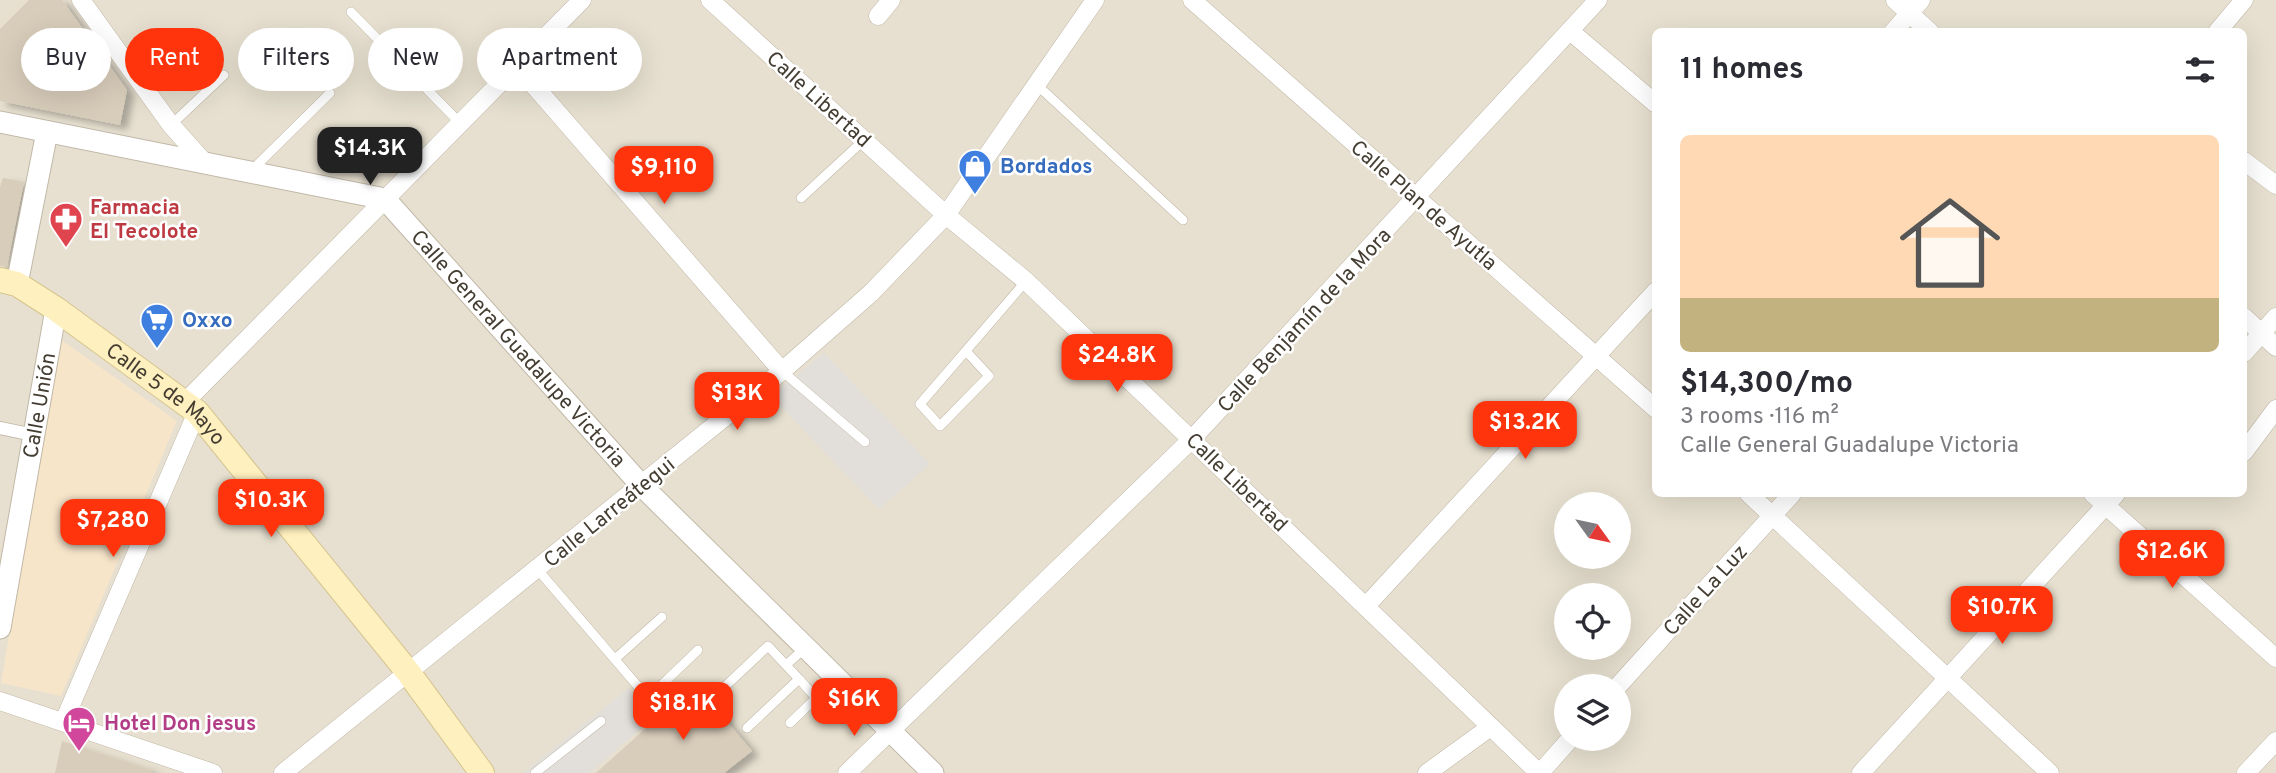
<!DOCTYPE html>
<meta charset="utf-8">
<style>
body{margin:0;font-family:Overpass,sans-serif;background:#f2f2f3;color:#2b2b33;height:100vh;display:flex;flex-direction:column;font-size:26px;white-space:nowrap}
*{box-sizing:border-box;margin:0}
p{font-size:23px;color:#7c7c81}
.icon{flex:none;width:38px;height:38px;fill:none;stroke:currentColor;stroke-width:2;stroke-linecap:round;stroke-linejoin:round}
.map{position:relative;flex:1;overflow:hidden}
.drawer{position:absolute;left:1652px;top:28px;width:595px;height:469px;display:flex;flex-direction:column;background:#fff;border-radius:10px;box-shadow:0 7px 28px #0002}
.drawer>*{flex:none}
.hud{position:absolute;left:21px;top:28px;width:665px;height:63px;display:flex;gap:14px}
.needle{width:46px;rotate:123deg}
.buttons{position:absolute;left:1554px;top:492px;display:grid;gap:14px}
.buttons a{display:grid;place-items:center;width:77px;height:77px;border-radius:50%;background:#fff;box-shadow:0 7px 28px #0002;font-size:35px}
.price{position:absolute;translate:-50% -60px;padding:0 16px;border-radius:14px;background:#ff340c;color:#fff;font-size:23px;line-height:46px;filter:drop-shadow(0 2px 4px #0008)}
.price::after{content:'';position:absolute;left:50%;top:42px;width:21px;height:16px;margin-left:-10px;background:inherit;clip-path:polygon(0 0,100% 0,50% 100%)}
.price.current{background:#222;color:#fff}
ul{padding:0;list-style:none}
li{display:grid;align-content:center;gap:14px;height:371px;padding:0 28px}
li+li{border-top:2px solid #e1e1e2}
li span{display:grid;place-items:center;height:217px;border-radius:10px;color:#555}
li>.icon{margin-inline-start:auto}
span .icon{width:126px;height:126px;fill:#fffc;stroke-width:1}
li b{font-size:30px}
h2{display:flex;justify-content:space-between;align-items:center;height:84px;padding:0 28px;font-size:30px}
.chip{padding:0 24px;border-radius:32px;background:#fff;box-shadow:0 7px 28px #0002;font-size:24px;line-height:63px}
.chip.current{background:#ff340c;color:#fff}
.map>svg:first-child{display:block}
.residential{fill:#e7e0d0;fill-rule:evenodd}
.commercial{fill:#f7e5ca}
.parking{fill:#e2dfdb}
.building{fill:#d8ccba;filter:url(#shadow)}
.lines{fill:none;stroke-linecap:round;stroke-linejoin:round}
.service-casing{stroke:#c1b8a7;stroke-width:10}
.pedestrian-casing{stroke:#c1b8a7;stroke-width:14}
.minor-casing{stroke:#c1b8a7;stroke-width:19}
.tertiary-casing{stroke:#c1b8a7;stroke-width:23}
.secondary-casing{stroke:#d5c48e;stroke-width:26}
.service{stroke:#fff;stroke-width:9}
.pedestrian{stroke:#fff;stroke-width:12}
.minor{stroke:#fff;stroke-width:18}
.tertiary{stroke:#fff;stroke-width:21}
.secondary{stroke:#fff0bf;stroke-width:24}
.labels{text-anchor:middle;stroke-width:5;stroke-linejoin:round;paint-order:stroke}
.street-label{font-size:21px;fill:#443d32;stroke:#fff}
.shop-label{font-size:21px;font-weight:bold;fill:#366cbe;stroke:#fff;text-anchor:start}
.health-label{font-size:21px;font-weight:bold;fill:#be3a42;stroke:#fff;text-anchor:start}
.hotel-label{font-size:21px;font-weight:bold;fill:#b23c85;stroke:#fff;text-anchor:start}
</style>
<div class="map">
<svg width="2276" height="773" viewBox="0 0 2276 773">
<defs>
<filter id="shadow"><feDropShadow dx="7" dy="4.5" stdDeviation="3.5" flood-color="#0004"/></filter>
</defs>
<rect width="100%" height="100%" fill="#f2eee2"/>
<path class="residential" d="M0 0H2276V773H0ZM1656 32H2244V494H1656ZM1566 504H1619V556H1566ZM1566 595H1619V648H1566ZM1566 686H1619V738H1566Z"/>
<path class="commercial" d="M60 339 177 421 61 696 1 683Z"/>
<path class="parking" d="M824 353 930 464 879 509 771 396Z
M629 688 651 720 589 773H523Z"/>
<path class="building" d="M29 0H62L127 90 120 125 0 101V29Z
M3 178 24 182 7 266H0V187Z
M695 684 752 751 724 773H596Z
M62 741 152 770V773H55Z"/>
<g class="lines">
<defs>
<path id="service" d="M351 12 460 123
M1036 84 1183 220
M171 125 224 75
M252 170 330 93
M801 198 864 140
M966 351 989 376 940 426 920 404 1026 281
M782 371 865 442
M538 570 648 698 698 650
M615 659 662 617
M786 665 805 648
M717 694 768 646 799 679 747 728
M790 723 816 698 799 679
M535 773 601 721"/>
<path id="pedestrian" d="M0 428 34 435"/>
<path id="minor" d="M81 0 171 125 204 162
M710 0 946 215 1026 281 1539 773
M1192 0 1656 409
M1895 0 1930 32
M878 16 891 0
M1570 31 1656 104
M1893 32 1921 0
M2217 32 2244 0
M517 66 782 371
M2244 161 2276 185
M2244 317 2276 347
M2244 353 2276 317
M185 402 582 0
M2244 452 2276 409
M1749 494 2050 773
M2093 494 2276 658
M1367 605 1656 291
M1618 686 1792 494
M0 701 213 773
M64 721 197 412
M283 773 782 371 871 293 946 215 1095 0
M847 773 1192 439 1598 0
M1427 773 1489 728
M1540 773 1571 738
M1861 773 2116 494
M2246 773 2276 741"/>
<g id="tertiary">
<path id="s1" d="M0 122 385 199 641 485 933 773"/>
<path d="M17 284 47 132"/>
<path id="s2" d="M0 628 56 309"/>
</g>
<g id="secondary">
<path id="s3" d="M0 280 17 284 56 309 197 412 408 672 482 773"/>
</g>
</defs>
<use href="#service" class="service-casing"/>
<use href="#pedestrian" class="pedestrian-casing"/>
<use href="#minor" class="minor-casing"/>
<use href="#tertiary" class="tertiary-casing"/>
<use href="#secondary" class="secondary-casing"/>
<use href="#service" class="service"/>
<use href="#pedestrian" class="pedestrian"/>
<use href="#minor" class="minor"/>
<use href="#tertiary" class="tertiary"/>
<use href="#secondary" class="secondary"/>
</g>
<defs>
<symbol id="shop-pin" viewBox="-11 -11 22 30"><path d="M0 17L-7.5 6A9.5 9.5 0 1 1 7.5 6Z" fill="#3f7fe0" stroke="#fff"/><path d="M-5-2.5h2.3a2.7 3.5 0 0 1 5.4 0H5L5.5 6h-11ZM-1.5-2.5h3a1.5 2.3 0 0 0-3 0Z" fill="#fff"/></symbol>
<symbol id="pharmacy-pin" viewBox="-11 -11 22 30"><path d="M0 17L-7.5 6A9.5 9.5 0 1 1 7.5 6Z" fill="#e0444e" stroke="#fff"/><path d="M-2-6h4v4h4v4h-4v4h-4v-4h-4v-4h4Z" fill="#fff"/></symbol>
<symbol id="supermarket-pin" viewBox="-11 -11 22 30"><path d="M0 17L-7.5 6A9.5 9.5 0 1 1 7.5 6Z" fill="#3f7fe0" stroke="#fff"/><path d="M-6-5.5h2.5l.6 2H6L4.5 2H-2.5L-4.4-4H-6ZM-1.5 3.2a1.3 1.3 0 1 0 .1 0ZM3 3.2a1.3 1.3 0 1 0 .1 0Z" fill="#fff"/></symbol>
<symbol id="hotel-pin" viewBox="-11 -11 22 30"><path d="M0 17L-7.5 6A9.5 9.5 0 1 1 7.5 6Z" fill="#d1479c" stroke="#fff"/><path d="M-6-4.5h1.5V1H6V5H4.5V3h-9V5H-6ZM-4 0a1.8 1.8 0 1 1 3.6 0ZM.5 0V-2.5h3Q6-2.5 6 0Z" fill="#fff"/></symbol>
</defs>
<g fill-rule="evenodd">
<use href="#shop-pin" x="956" y="147" width="38" height="52"/>
<use href="#pharmacy-pin" x="47" y="200" width="38" height="52"/>
<use href="#supermarket-pin" x="138" y="301" width="38" height="52"/>
<use href="#hotel-pin" x="60" y="704" width="38" height="52"/>
</g>
<g class="labels">
<g class="street-label">
<text transform="translate(819 99) rotate(42)" y="7">Calle Libertad</text>
<text transform="translate(1424 205) rotate(41)" y="7">Calle Plan de Ayutla</text>
<text transform="translate(1304 320) rotate(-47)" y="7">Calle Benjamín de la Mora</text>
<text dy="7" stroke="none"><textPath href="#s1" startOffset="593">Calle General Guadalupe Victoria</textPath></text>
<text dy="7" stroke="none"><textPath href="#s3" startOffset="203">Calle 5 de Mayo</textPath></text>
<text dy="7" stroke="none"><textPath href="#s2" startOffset="226">Calle Unión</textPath></text>
<text transform="translate(1237 482) rotate(44)" y="7">Calle Libertad</text>
<text transform="translate(609 512) rotate(-39)" y="7">Calle Larreátegui</text>
<text transform="translate(1705 590) rotate(-48)" y="7">Calle La Luz</text>
</g>
<g class="shop-label">
<text x="1000" y="173">Bordados</text>
<text x="182" y="327">Oxxo</text>
</g>
<g class="health-label">
<text x="90" y="214">Farmacia<tspan x="90" dy="24">El Tecolote</tspan></text>
</g>
<g class="hotel-label">
<text x="104" y="730">Hotel Don jesus</text>
</g>
</g>
</svg>
<div class="buttons">
<a><svg class="needle" viewBox="-14 -14 28 28"><path d="M0-13l5 13h-10z" fill="#e53935"/><path d="M0 13l5-13h-10z" fill="#7c7c81"/></svg></a>
<a><svg class="icon" aria-label="locate" viewBox="0 0 24 24"><circle cx="12" cy="12" r="6"/><path d="M12 2v4M12 18v4M2 12h4M18 12h4"/></svg></a>
<a><svg class="icon" aria-label="layers" viewBox="0 0 24 24"><path d="M12 4l9 5-9 5-9-5zM3 14l9 5 9-5"/></svg></a>
</div>
<b class="price current" style="left:370px;top:187px">$14.3K</b>
<b class="price" style="left:664px;top:206px">$9,110</b>
<b class="price" style="left:1117px;top:394px">$24.8K</b>
<b class="price" style="left:737px;top:432px">$13K</b>
<b class="price" style="left:1525px;top:461px">$13.2K</b>
<b class="price" style="left:271px;top:539px">$10.3K</b>
<b class="price" style="left:113px;top:559px">$7,280</b>
<b class="price" style="left:2172px;top:590px">$12.6K</b>
<b class="price" style="left:2002px;top:646px">$10.7K</b>
<b class="price" style="left:854px;top:738px">$16K</b>
<b class="price" style="left:683px;top:742px">$18.1K</b>
<div class="hud">
<a class="chip">Buy</a>
<a class="chip current">Rent</a>
<a class="chip">Filters</a>
<a class="chip">New</a>
<a class="chip">Apartment</a>
</div>
<section class="drawer">
<h2>11 homes<svg class="icon" aria-label="filters" viewBox="0 0 24 24"><path d="M4 7h16M4 17h16"/><circle cx="9" cy="7" r="2"/><circle cx="15" cy="17" r="2"/></svg></h2>
<ul>
<li><span style="background:linear-gradient(#ffd9b3 75%,#c2b280 0)"><svg class="icon" aria-label="home" viewBox="0 0 24 24"><path d="M3 11l9-7 9 7M6 9v11h12V9"/></svg></span><div><b>$14,300/mo</b><p>3 rooms · 116 m²</p><p>Calle General Guadalupe Victoria</p></div></li>
</ul>
</section>
</div>
